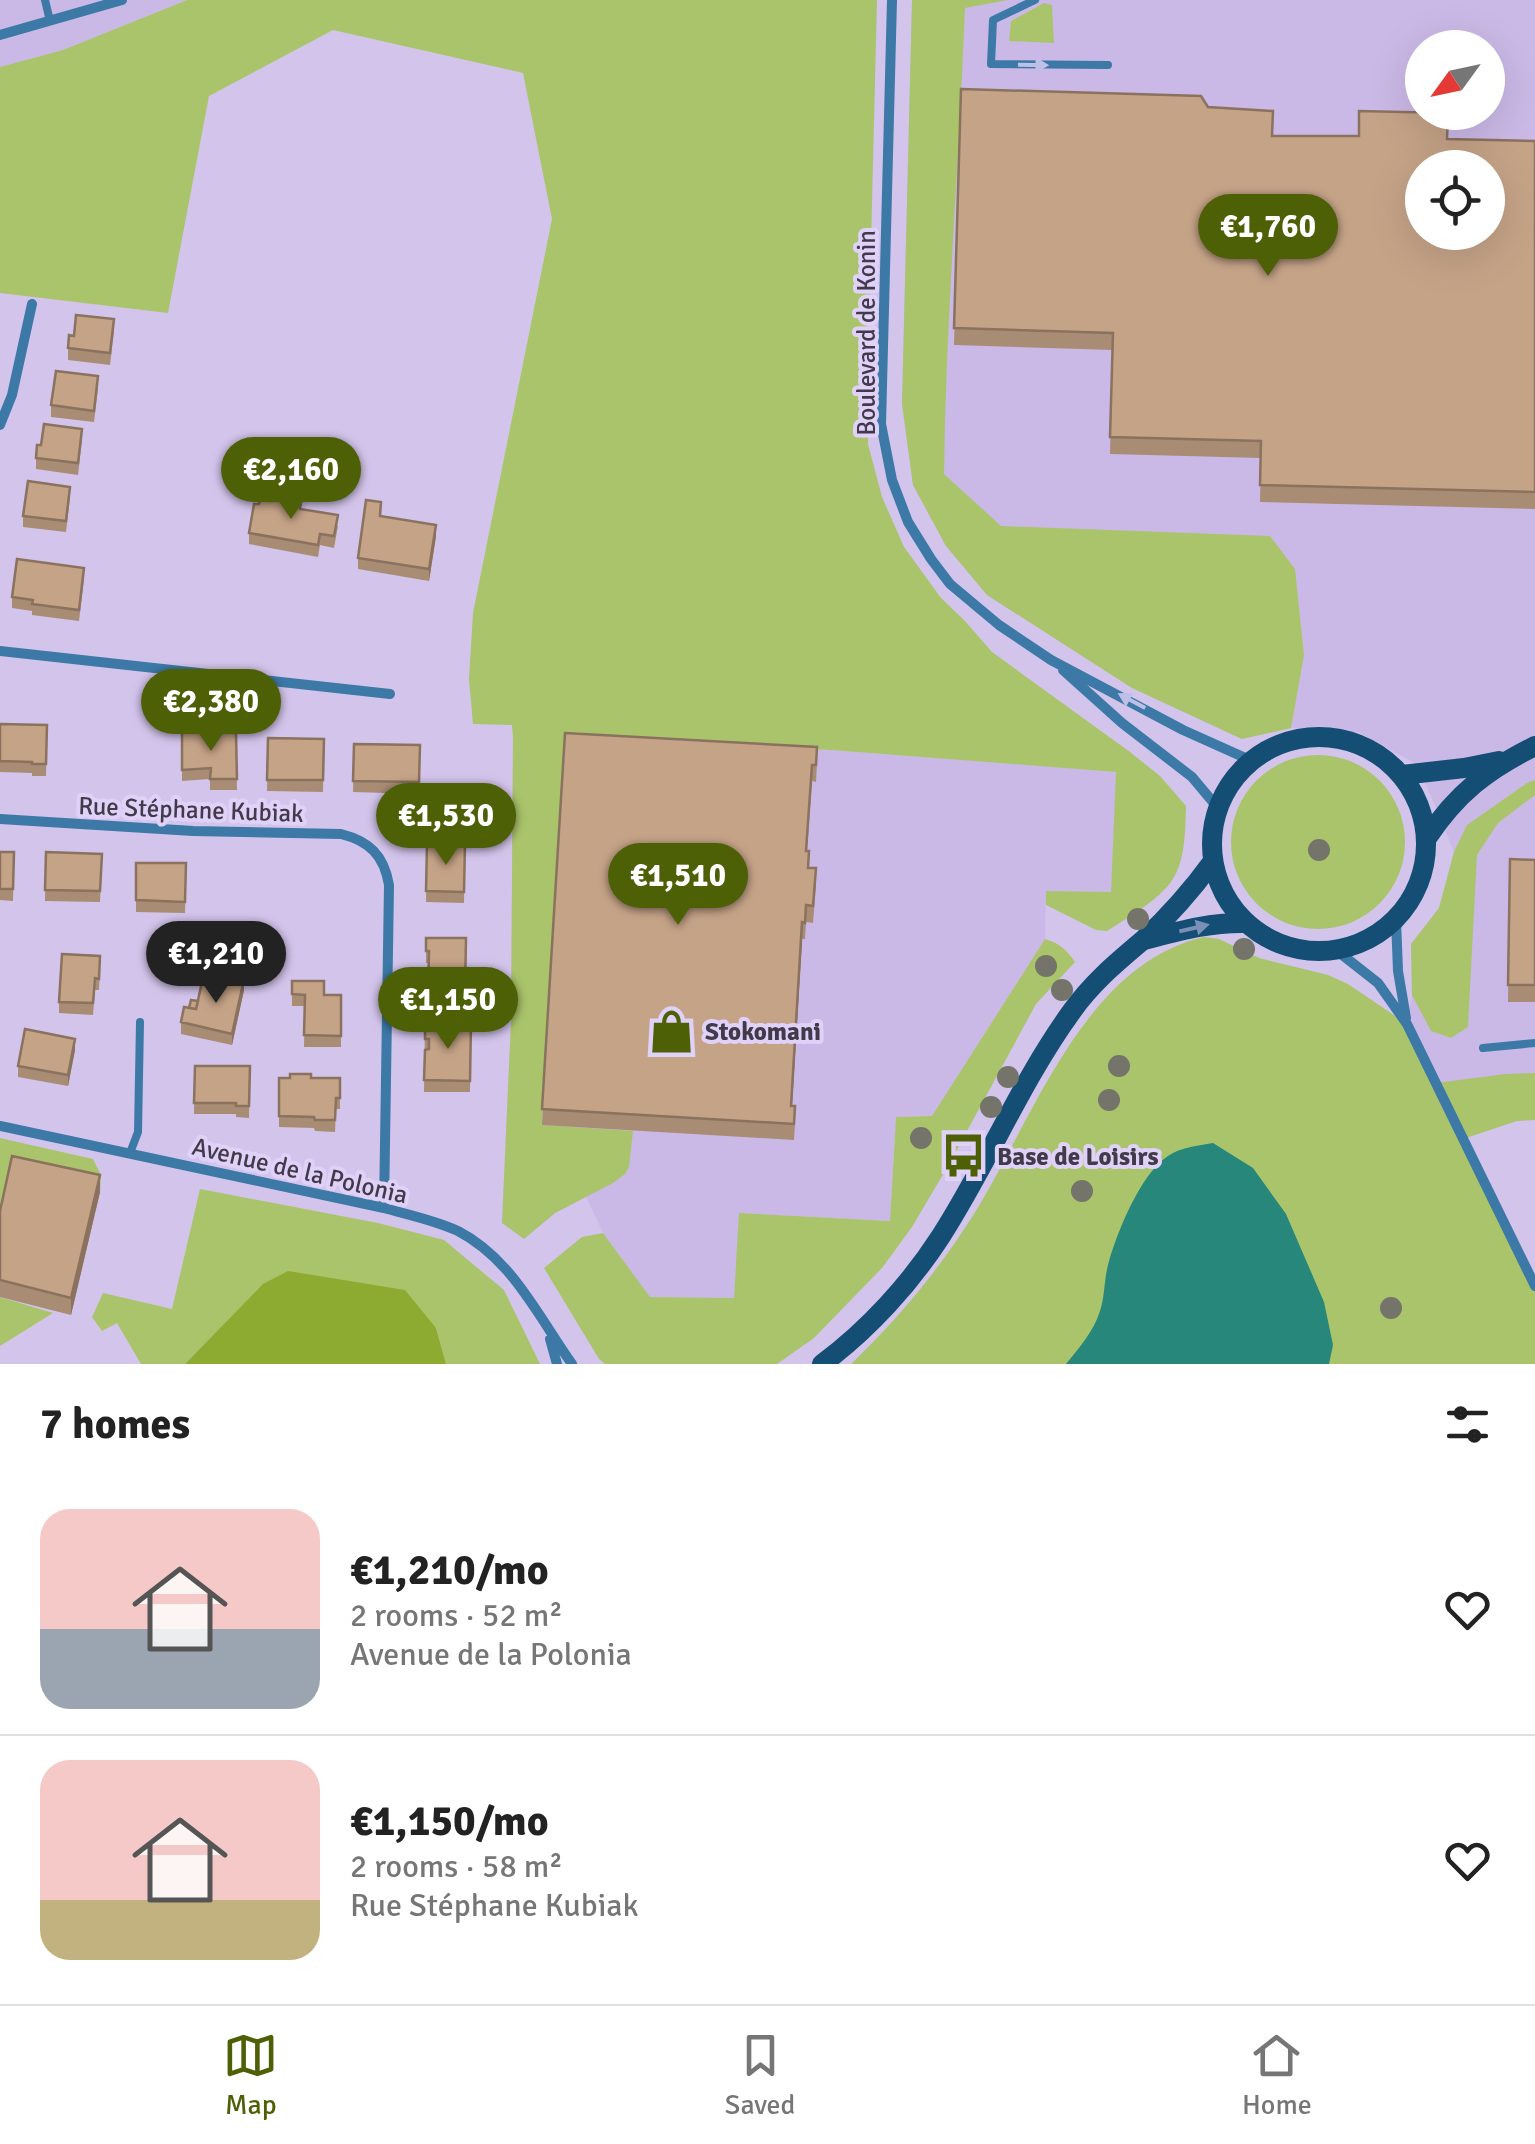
<!DOCTYPE html>
<meta charset="utf-8">
<style>
body{margin:0;font-family:Signika,sans-serif;background:#f6f6f6;color:#222;height:100vh;display:flex;flex-direction:column;font-size:38px;white-space:nowrap}
*{box-sizing:border-box;margin:0}
p{font-size:32px;color:#767676}
.icon{flex:none;width:55px;height:55px;fill:none;stroke:currentColor;stroke-width:2;stroke-linecap:round;stroke-linejoin:round}
.map{position:relative;height:1364px;overflow:hidden}
.sheet{display:flex;flex-direction:column;background:#fff;flex:1}
.sheet>*{flex:none}
.needle{width:65px;rotate:237deg}
.tools{position:absolute;left:1405px;top:30px;display:grid;gap:20px}
.tools a{display:grid;place-items:center;width:100px;height:100px;border-radius:50%;background:#fff;box-shadow:0 10px 40px #0002;font-size:50px}
.price{position:absolute;translate:-50% -85px;padding:0 22px;border-radius:35px;background:#4d6006;color:#fff;font-size:32px;line-height:65px;filter:drop-shadow(0 2px 5px #0008)}
.price::after{content:'';position:absolute;left:50%;top:60px;width:30px;height:22px;margin-left:-15px;background:inherit;clip-path:polygon(0 0,100% 0,50% 100%)}
.price.selected{background:#222;color:#fff}
ul{padding:0;list-style:none}
li{display:flex;align-items:center;gap:30px;height:250px;padding:0 40px}
li+li{border-top:2px solid #e0e0e0}
li span{display:grid;place-items:center;flex:none;width:280px;height:200px;border-radius:30px;color:#555}
li>.icon{margin-inline-start:auto}
span .icon{width:120px;height:120px;fill:#fffc;stroke-width:1}
li b{font-size:42px}
h2{display:flex;justify-content:space-between;align-items:center;height:120px;padding:0 40px;font-size:42px}
.menu{display:flex;justify-content:space-around;align-items:center;height:140px;border-top:2px solid #e0e0e0;background:#fff;font-size:28px;color:#767676}
.menu a{display:grid;justify-items:center;gap:5px}
.menu .selected{color:#4d6006}
.map>svg:first-child{display:block}
.built{fill:#cab9e6;fill-rule:evenodd}
.green{fill:#aac46b}
.forest{fill:#8dab31}
.water{fill:#26877a}
.lines{fill:none;stroke-linecap:round;stroke-linejoin:round}
.lane{stroke:#3c79a6;stroke-width:8}
.street{stroke:#3c79a6;stroke-width:10}
.secondary{stroke:#154e74;stroke-width:20}
.tree{fill:#74746a}
.wall{fill:#a98c74}
.shaded-wall{fill:#8a725e}
.building{fill:#c5a387;stroke:#8a725e;stroke-width:2.5;fill-rule:evenodd}
.oneway{fill:#bfbfe8}
.oneway2{fill:#7a90b6}
.labels{text-anchor:middle;stroke-width:8;stroke-linejoin:round;paint-order:stroke}
.street-label{font-size:25px;fill:#403a49;stroke:#e0d1f9}
.poi-label{font-size:25px;font-weight:bold;fill:#403a49;stroke:#e0d1f9;text-anchor:start}
</style>
<div class="map">
<svg width="1535" height="1364" viewBox="0 0 1535 1364">
<rect width="100%" height="100%" fill="#d3c4eb"/>
<path class="built" d="M0 0H187L63 50 0 67Z
M912 0H1535V1120L1517 1121 1463 1138 1407 1024 1412 995 1411 944 1439 908 1454 852 1418 765 1358 732 1291 728 1242 739 1132 688 987 595 946 546 913 485 902 404ZM1422 48H1488V112H1422ZM1422 168H1488V232H1422Z
M513 738H565L831 750 1117 772 1111 893 1046 891 1045 939 932 1116 896 1117 890 1221 739 1213 735 1298 650 1297 607 1241 586 1197 555 1213 524 1239 502 1223 511 1022Z"/>
<path class="green" d="M187 0H877L867 408 868 444 882 497 904 547 941 598 965 621 992 652 1130 752 1160 776 1186 806C1185 833 1186 869 1165 889 1150 905 1125 919 1107 931L1096 930 1046 905V891L1111 892 1116 772 831 750 566 738 542 1125 633 1131 629 1167 625 1174 613 1183 555 1213 524 1239 502 1223 511 1022 513 738 512 725 473 724 469 679 473 613 552 219 523 73 333 30 209 96 168 313 0 293V67L63 50Z
M912 0H1008L965 8C959 164 946 318 944 474L1001 526 1270 536 1295 569 1304 655 1291 728 1242 739 1132 688 987 595 946 546 913 485 902 404Z
M1044 3 1052 5 1054 43 1009 41 1011 21Z
M1231 842a87 87 0 1 1 174 0a87 87 0 1 1-174 0Z
M1535 780V795L1498 823 1477 855 1468 1027 1451 1038 1431 1031 1412 995 1411 944 1439 908 1454 852 1467 825 1527 783Z
M1204 937 1219 939 1259 958 1328 975 1348 984 1407 1024 1436 1083 1505 1074 1535 1073V1120L1517 1121 1463 1139 1535 1286V1364H851C897 1320 938 1271 972 1217 1032 1123 1082 965 1204 937Z
M1045 939C1059 943 1067 950 1075 962L1036 1004 948 1166 912 1227 882 1268 814 1338 777 1364H605L599 1359 544 1268 582 1237 603 1233 650 1297 734 1298 739 1213 890 1221 896 1117 932 1116Z
M0 1138 93 1159 101 1175 100 1192 0 1228Z
M200 1189 378 1223 444 1240 504 1290 540 1364H446L436 1328 263 1285 185 1364H141L117 1323 102 1331 92 1317 103 1293 172 1309Z
M0 1297 53 1313 0 1346Z"/>
<path class="forest" d="M288 1271 405 1290 436 1328 446 1364H185L263 1284Z"/>
<path class="water" d="M1213 1143 1253 1168 1286 1214 1324 1302 1333 1345 1329 1364H1066C1079 1348 1094 1331 1100 1311 1105 1296 1104 1280 1108 1265 1116 1234 1141 1173 1168 1156 1181 1147 1198 1146 1213 1143Z"/>
<g class="lines">
<path class="lane" d="M45 0 50 21
M1035 0 993 20 991 64 1108 65
M1483 1048 1535 1043
M130 1153 138 1132 140 1022"/>
<path class="street" d="M892 0 881 424 892 480 908 522 931 559 950 584 999 625 1051 660 1183 730 1250 760
M0 35 122 0
M0 425 12 395 32 304
M0 651 390 694
M1063 670 1122 723 1192 777 1218 808
M0 819 193 831 341 834C369 841 384 855 389 885L384 1208
M1396 920 1398 971 1406 1018
M1336 950 1378 983 1407 1024 1535 1286
M0 1126 384 1208C409 1215 434 1220 458 1231 512 1259 538 1316 572 1364
M550 1339 557 1364"/>
<path class="secondary" d="M1212 844a107 107 0 1 1 214 0a107 107 0 1 1-214 0Z
M1402 775 1464 768 1499 761
M1427 838C1457 793 1487 770 1535 746
M1144 940C1179 931 1210 922 1247 923
M822 1364C868 1330 910 1284 941 1236 988 1163 1021 1081 1072 1011 1092 983 1116 963 1142 941 1168 917 1192 890 1213 861"/>
</g>
<g class="tree">
<circle cx="1319" cy="850" r="11"/>
<circle cx="1138" cy="919" r="11"/>
<circle cx="1244" cy="949" r="11"/>
<circle cx="1046" cy="966" r="11"/>
<circle cx="1062" cy="990" r="11"/>
<circle cx="1119" cy="1066" r="11"/>
<circle cx="1008" cy="1077" r="11"/>
<circle cx="1109" cy="1100" r="11"/>
<circle cx="991" cy="1107" r="11"/>
<circle cx="921" cy="1138" r="11"/>
<circle cx="1082" cy="1191" r="11"/>
<circle cx="1391" cy="1308" r="11"/>
</g>
<path class="wall" d="M961 89 1208 107 1273 136 1535 141V509L1260 502 1261 458 1110 454 1112 350 954 345Z
M114 331 110 365 68 360V348L74 336Z
M98 388 94 422 51 417V405Z
M82 440 78 475 36 469V458L41 445Z
M70 498 66 532 23 527V516Z
M301 509 338 526 334 548 320 545 318 557 249 544V533Z
M381 517 436 536 429 581 358 569V558Z
M84 579 79 621 32 615V611L12 608V597Z
M0 724 47 725 46 776H32V773L0 772Z
M182 732 236 733 237 790H210V779L182 781Z
M565 733 817 764 816 782 812 781 807 851 809 868 816 885 813 923 806 922 805 939H802L792 1106 795 1123 794 1140 542 1125Z
M268 738 324 739 323 792 267 791Z
M354 744 420 745 419 794 353 792Z
M427 843 465 844 464 903 426 902Z
M0 852H14L13 901 0 900Z
M46 852 102 854 100 902 45 901Z
M1510 859 1535 860V1002H1508Z
M136 863H186L185 913 136 912Z
M426 938H466L465 1004H428V963H426Z
M100 968 99 990H95L93 1015 59 1013V1002Z
M292 981 324 995H341V1047H304L305 1006H292Z
M244 990 232 1045 181 1034V1022L189 1008 198 1001Z
M425 1022 471 1023 470 1092H424Z
M75 1050 68 1086 18 1077V1066Z
M195 1066H250L249 1118 236 1117V1114H194Z
M279 1078H340V1109H336L335 1132 315 1131 314 1128 279 1127Z
M100 1192 71 1315 0 1297V1211Z"/>
<path class="shaded-wall" d="M436 525V536L429 581V569Z
M802 922V939L791 1122V1106Z
M244 979V990L232 1045V1034Z
M75 1039V1050L68 1086V1075Z
M100 1175V1192L71 1315V1298Z"/>
<path class="building" d="M961 89 1201 96 1208 107 1273 111 1272 136H1359V111L1448 113 1447 139 1535 141V492L1260 485 1261 441 1110 437 1113 333 954 328ZM1422 168H1488V232H1422Z
M76 315 114 319 110 353 68 348 69 335 74 336Z
M56 371 98 376 94 411 51 405Z
M44 424 82 429 78 463 36 458 37 445H41Z
M28 481 70 487 66 521 23 516Z
M273 498 301 502 300 509 338 515 334 536 320 534 318 545 249 533 254 504H259L260 499 272 501Z
M366 500 381 502 380 516 436 525 429 569 358 558Z
M17 559 84 568 79 610 32 604 33 600 12 597Z
M0 724 47 725 46 764H32V762L0 761Z
M182 732 236 733 237 779H210L211 768 182 770Z
M565 733 817 747 816 765H812L806 851H809L808 868H816L813 906 806 905 805 923 802 922 791 1106H795L794 1124 542 1109Z
M268 738 324 739 323 780H267Z
M354 744 420 745 419 782 353 781Z
M427 843 465 844 464 892 426 891Z
M0 852H14L13 889H0Z
M46 852 102 854 100 891 45 890Z
M1510 859 1535 860V985H1508Z
M136 863H186L185 902 136 900Z
M426 938H466L465 993H428L429 951H426Z
M62 954 100 956 99 979 95 978 93 1003 59 1002Z
M224 974 244 979 232 1034 181 1022 184 1007 196 1009 202 982 221 987Z
M212 977 223 979 221 987 210 984Z
M292 981H324V995H341V1036L304 1035 305 995 292 994Z
M191 1000 198 1001 196 1009 189 1008Z
M425 1022 471 1023 470 1081 424 1080 425 1050 429 1049V1039H425Z
M25 1029 75 1039 68 1075 18 1066Z
M195 1066H250L249 1106H236V1103H194Z
M290 1074H311V1078H340V1098H336L335 1120H315L314 1117 279 1116V1078H290Z
M12 1156 100 1175 71 1298 0 1280V1211Z"/>
<defs><path id="oneway-solid" d="M-6-.8H1V-3.2L6.5 0L1 3.2V.8H-6Z" transform="scale(2.5)"/></defs>
<g class="oneway">
<use href="#oneway-solid" transform="translate(1033 65) rotate(1)"/>
<use href="#oneway-solid" transform="translate(1132 701) rotate(-152)"/>
</g>
<use class="oneway2" href="#oneway-solid" transform="translate(1194 928) rotate(-13)"/>
<defs>
<symbol id="shop-bare" viewBox="-9 -9 18 18"><path d="M-5-2.5h2.3a2.7 3.5 0 0 1 5.4 0H5L5.5 6h-11ZM-1.5-2.5h3a1.5 2.3 0 0 0-3 0Z" fill="#4d6006" stroke="#e0d1f9" stroke-width="2.5" paint-order="stroke"/></symbol>
<symbol id="bus-bare" viewBox="-9 -9 18 18"><path d="M-5-6H5V4H4V6H2V4H-2V6H-4V4H-5ZM-3.5-4V0h7V-4ZM-3.5 1.2v1.5H-2V1.2ZM2 1.2v1.5H3.5V1.2Z" fill="#4d6006" stroke="#e0d1f9" stroke-width="2.5" paint-order="stroke"/></symbol>
</defs>
<g fill-rule="evenodd">
<use href="#shop-bare" x="640" y="1000" width="63" height="63"/>
<use href="#bus-bare" x="932" y="1124" width="63" height="63"/>
</g>
<g class="labels">
<g class="street-label">
<text transform="translate(866 333) rotate(-90)" y="9">Boulevard de Konin</text>
<text transform="translate(191 809) rotate(2)" y="9">Rue Stéphane Kubiak</text>
<text transform="translate(300 1170) rotate(13)" y="9">Avenue de la Polonia</text>
</g>
<g class="poi-label">
<text x="705" y="1040">Stokomani</text>
<text x="997" y="1165">Base de Loisirs</text>
</g>
</g>
</svg>
<div class="tools">
<a><svg class="needle" viewBox="-14 -14 28 28"><path d="M0-13l5 13h-10z" fill="#e53935"/><path d="M0 13l5-13h-10z" fill="#767676"/></svg></a>
<a><svg class="icon" aria-label="locate" viewBox="0 0 24 24"><circle cx="12" cy="12" r="6"/><path d="M12 2v4M12 18v4M2 12h4M18 12h4"/></svg></a>
</div>
<b class="price" style="left:1268px;top:279px">€1,760</b>
<b class="price" style="left:291px;top:522px">€2,160</b>
<b class="price" style="left:211px;top:754px">€2,380</b>
<b class="price" style="left:446px;top:868px">€1,530</b>
<b class="price" style="left:678px;top:928px">€1,510</b>
<b class="price selected" style="left:216px;top:1006px">€1,210</b>
<b class="price" style="left:448px;top:1052px">€1,150</b>
</div>
<section class="sheet">
<h2>7 homes<svg class="icon" aria-label="filters" viewBox="0 0 24 24"><path d="M4 7h16M4 17h16"/><circle cx="9" cy="7" r="2"/><circle cx="15" cy="17" r="2"/></svg></h2>
<ul>
<li><span style="background:linear-gradient(#f6c9c9 60%,#9aa5b1 0)"><svg class="icon" aria-label="home" viewBox="0 0 24 24"><path d="M3 11l9-7 9 7M6 9v11h12V9"/></svg></span><div><b>€1,210/mo</b><p>2 rooms · 52 m²</p><p>Avenue de la Polonia</p></div><svg class="icon" aria-label="heart" viewBox="0 0 24 24"><path d="M12 20l-8-8c-3-5 5-10 8-4 3-6 11-1 8 4z"/></svg></li>
<li><span style="background:linear-gradient(#f6c9c9 70%,#c2b280 0)"><svg class="icon" aria-label="home" viewBox="0 0 24 24"><path d="M3 11l9-7 9 7M6 9v11h12V9"/></svg></span><div><b>€1,150/mo</b><p>2 rooms · 58 m²</p><p>Rue Stéphane Kubiak</p></div><svg class="icon" aria-label="heart" viewBox="0 0 24 24"><path d="M12 20l-8-8c-3-5 5-10 8-4 3-6 11-1 8 4z"/></svg></li>
</ul>
</section>
<nav class="menu">
<a class="selected"><svg class="icon" aria-label="map" viewBox="0 0 24 24"><path d="M3 6l6-2 6 2 6-2v14l-6 2-6-2-6 2zM9 4v14M15 6v14"/></svg>Map</a>
<a><svg class="icon" aria-label="saved" viewBox="0 0 24 24"><path d="M7 4h10v16l-5-4-5 4z"/></svg>Saved</a>
<a><svg class="icon" aria-label="home" viewBox="0 0 24 24"><path d="M3 11l9-7 9 7M6 9v11h12V9"/></svg>Home</a>
</nav>
